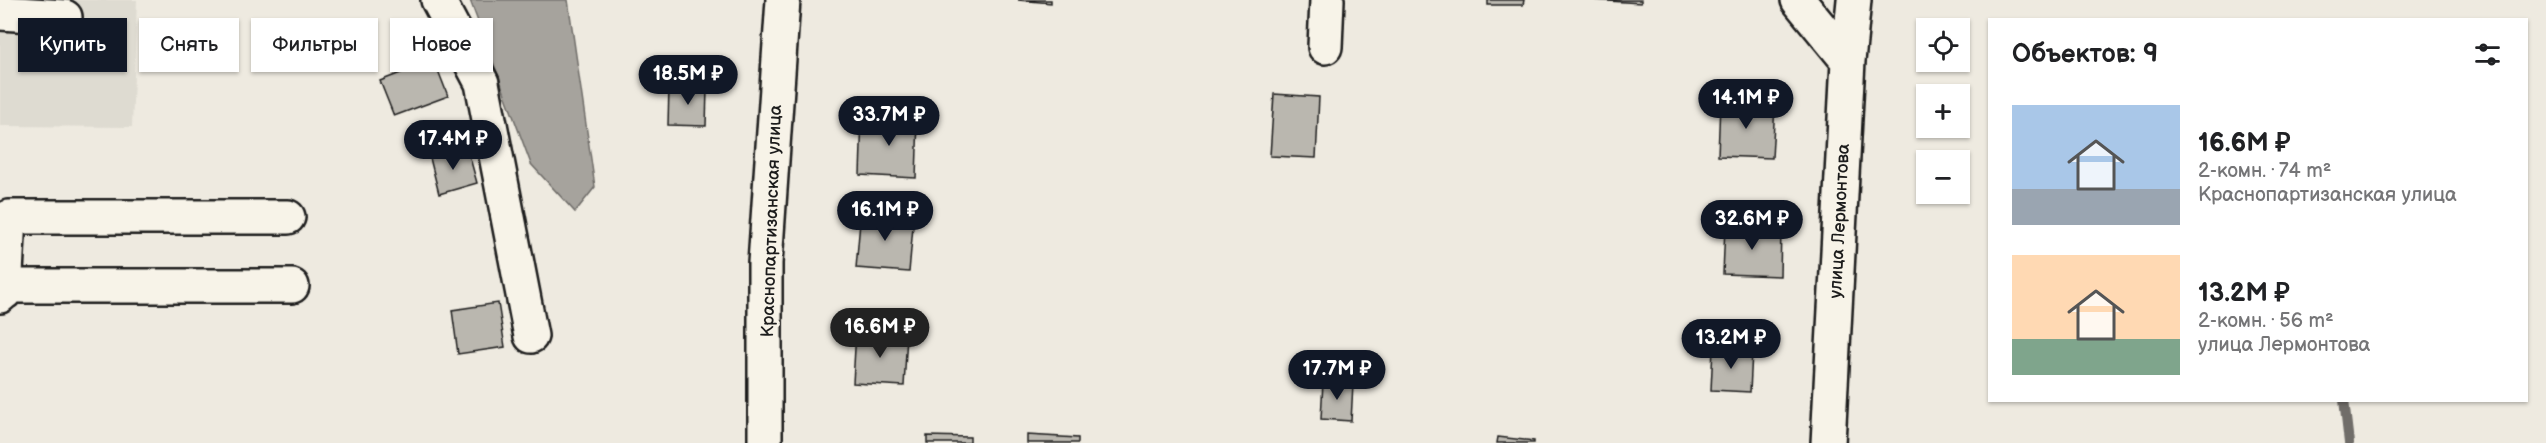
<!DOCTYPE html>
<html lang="ru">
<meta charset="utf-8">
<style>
body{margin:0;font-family:"Balsamiq Sans",sans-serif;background:#f6f6f6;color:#202124;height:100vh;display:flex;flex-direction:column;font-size:22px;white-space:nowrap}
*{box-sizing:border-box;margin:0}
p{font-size:20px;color:#757577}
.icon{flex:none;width:33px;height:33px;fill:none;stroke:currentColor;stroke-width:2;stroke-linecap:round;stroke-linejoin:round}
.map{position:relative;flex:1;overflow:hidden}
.sheet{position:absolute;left:1988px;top:18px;width:540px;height:384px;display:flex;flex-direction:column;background:#fff;border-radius:0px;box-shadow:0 2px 4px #0004}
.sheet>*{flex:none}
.top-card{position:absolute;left:18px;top:18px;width:570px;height:54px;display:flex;gap:12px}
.tools{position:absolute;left:1916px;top:18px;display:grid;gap:12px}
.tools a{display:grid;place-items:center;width:54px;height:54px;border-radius:0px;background:#fff;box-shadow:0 2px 4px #0004;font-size:30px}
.price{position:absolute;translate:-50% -51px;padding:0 14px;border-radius:21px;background:#111827;color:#fff;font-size:20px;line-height:39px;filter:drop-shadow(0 2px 3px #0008)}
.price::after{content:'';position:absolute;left:50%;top:36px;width:18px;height:14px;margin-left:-9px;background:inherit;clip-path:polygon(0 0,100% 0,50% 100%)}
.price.active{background:#222;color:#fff}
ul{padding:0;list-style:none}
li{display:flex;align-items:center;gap:18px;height:150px;padding:0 24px}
li span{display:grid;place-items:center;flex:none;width:168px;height:120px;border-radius:0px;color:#555}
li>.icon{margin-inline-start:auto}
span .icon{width:72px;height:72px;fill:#fffc;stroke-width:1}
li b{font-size:26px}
h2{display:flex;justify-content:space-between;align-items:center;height:72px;padding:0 24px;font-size:26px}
.tag{padding:0 21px;border-radius:0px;background:#fff;box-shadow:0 2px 4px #0004;font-size:21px;line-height:54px}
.tag.active{background:#111827;color:#fff}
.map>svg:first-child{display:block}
.built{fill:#dedbd1}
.water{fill:#a6a39d;stroke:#6f6d69;stroke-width:1.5}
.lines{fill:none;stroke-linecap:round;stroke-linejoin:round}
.stream{stroke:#6f6d69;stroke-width:10}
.building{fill:#bab7af;stroke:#1c1c1c;stroke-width:1.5}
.minor-casing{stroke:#1c1c1c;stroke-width:38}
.minor{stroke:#f7f3e8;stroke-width:33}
.labels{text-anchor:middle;stroke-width:6;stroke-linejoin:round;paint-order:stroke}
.street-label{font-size:18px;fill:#1c1c1c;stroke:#f7f3e8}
</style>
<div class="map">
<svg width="2546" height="443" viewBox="0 0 2546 443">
<rect width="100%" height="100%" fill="#eeeae0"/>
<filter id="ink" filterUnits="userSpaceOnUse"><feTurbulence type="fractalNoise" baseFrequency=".0167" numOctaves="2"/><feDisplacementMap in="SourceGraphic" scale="12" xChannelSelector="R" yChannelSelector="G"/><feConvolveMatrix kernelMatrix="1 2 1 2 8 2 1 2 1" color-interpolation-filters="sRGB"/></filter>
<g filter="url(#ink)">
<path class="built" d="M0 0H137L132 127 0 126Z"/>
<path class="water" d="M470 0H568L595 187 575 212 531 164Z"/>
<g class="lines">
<path class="stream" d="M2344 400 2349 443"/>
</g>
<path class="building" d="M1018 0H1051V3Z
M1488 0H1524L1523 5H1488Z
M1590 0H1641V3Z
M434 60 448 96 394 116 380 81Z
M669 87 707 88 706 126 668 125Z
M1274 94 1319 97 1316 158 1270 156Z
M1720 103 1775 105 1772 158 1718 156Z
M862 116 918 118 916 178 860 175Z
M467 147 477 183 439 194 430 158Z
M861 211 914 215 909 272 856 268Z
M1725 226 1781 228 1780 276 1723 274Z
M498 303 505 347 458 354 452 310Z
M856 331 907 335 904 386 853 383Z
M1713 348 1752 351 1750 392 1711 390Z
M1323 382 1353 384 1351 421 1321 419Z
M1027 435 1078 438V443H1027Z
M927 436 970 437V443H927Z
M1498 437 1534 441V443H1497Z"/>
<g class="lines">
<defs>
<path id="minor" d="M438 0 482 83 531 336
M1798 0 1848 61
M0 13 65 17
M1325 47 1327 0
M5 292 9 217H288
M0 296 11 286H292
M765 443V263L783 0
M1828 443 1848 61 1854 0"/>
</defs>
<use href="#minor" class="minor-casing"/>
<use href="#minor" class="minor"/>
</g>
</g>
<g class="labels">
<g class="street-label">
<text transform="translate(771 221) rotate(-88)" y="6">Краснопартизанская улица</text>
<text transform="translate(1839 221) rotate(-87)" y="6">улица Лермонтова</text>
</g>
</g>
</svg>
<div class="tools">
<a><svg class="icon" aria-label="locate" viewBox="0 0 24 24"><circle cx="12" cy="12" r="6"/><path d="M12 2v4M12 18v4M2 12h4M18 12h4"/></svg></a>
<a>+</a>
<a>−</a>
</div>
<b class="price" style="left:688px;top:106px">18.5M ₽</b>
<b class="price" style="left:1746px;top:130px">14.1M ₽</b>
<b class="price" style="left:889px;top:147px">33.7M ₽</b>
<b class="price" style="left:453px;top:171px">17.4M ₽</b>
<b class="price" style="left:885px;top:242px">16.1M ₽</b>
<b class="price" style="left:1752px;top:251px">32.6M ₽</b>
<b class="price active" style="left:880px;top:359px">16.6M ₽</b>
<b class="price" style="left:1731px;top:370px">13.2M ₽</b>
<b class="price" style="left:1337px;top:401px">17.7M ₽</b>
<div class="top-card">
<a class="tag active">Купить</a>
<a class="tag">Снять</a>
<a class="tag">Фильтры</a>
<a class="tag">Новое</a>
</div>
<section class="sheet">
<h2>Объектов: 9<svg class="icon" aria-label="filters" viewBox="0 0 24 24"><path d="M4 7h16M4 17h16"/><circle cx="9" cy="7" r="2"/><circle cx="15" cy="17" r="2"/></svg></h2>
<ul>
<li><span style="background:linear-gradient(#a9c7e8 70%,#9aa5b1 0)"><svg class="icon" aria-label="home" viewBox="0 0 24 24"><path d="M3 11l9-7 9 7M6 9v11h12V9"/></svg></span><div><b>16.6M ₽</b><p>2-комн. · 74 m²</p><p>Краснопартизанская улица</p></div></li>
<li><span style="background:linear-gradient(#ffd9b3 70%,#7fa58c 0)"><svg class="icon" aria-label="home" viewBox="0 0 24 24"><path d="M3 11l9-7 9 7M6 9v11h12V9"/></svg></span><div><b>13.2M ₽</b><p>2-комн. · 56 m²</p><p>улица Лермонтова</p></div></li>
</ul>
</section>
</div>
